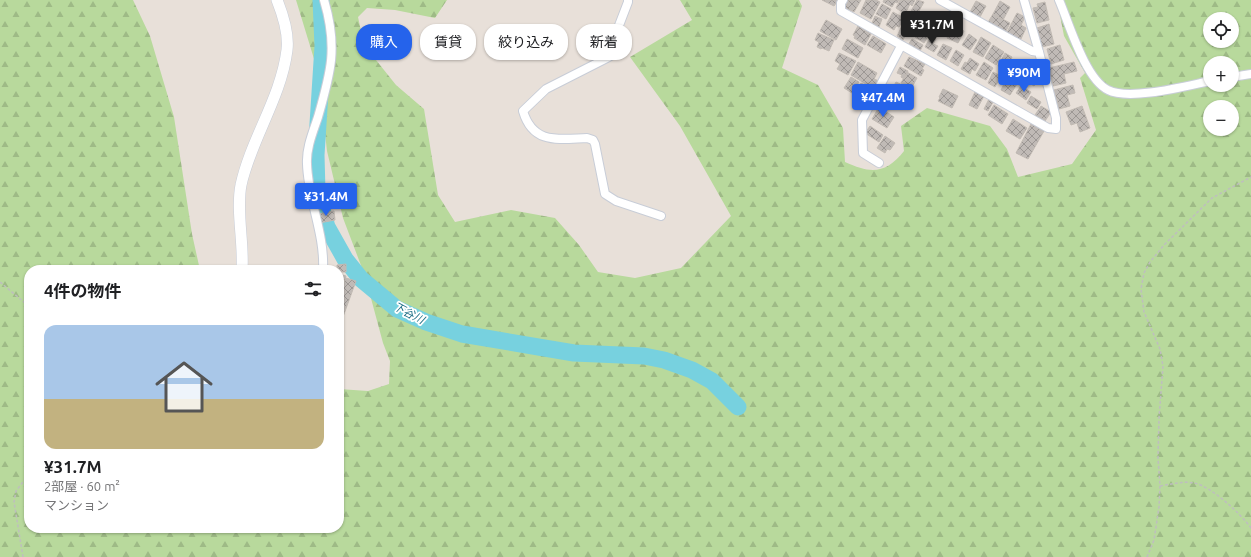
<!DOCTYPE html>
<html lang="ja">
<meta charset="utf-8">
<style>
body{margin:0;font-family:Ubuntu,"Noto Sans JP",sans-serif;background:#f6f6f6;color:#202124;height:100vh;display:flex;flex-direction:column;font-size:15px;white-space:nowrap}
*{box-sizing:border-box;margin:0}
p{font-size:13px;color:#757577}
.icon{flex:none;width:22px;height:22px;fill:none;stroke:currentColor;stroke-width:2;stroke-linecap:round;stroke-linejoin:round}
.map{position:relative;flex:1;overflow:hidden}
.details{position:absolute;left:24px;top:265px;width:320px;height:268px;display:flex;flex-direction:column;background:#fff;border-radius:16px;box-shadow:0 1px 3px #0004}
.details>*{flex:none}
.banner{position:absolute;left:356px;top:24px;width:380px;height:36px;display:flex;gap:8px}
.buttons{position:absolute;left:1203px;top:12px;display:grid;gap:8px}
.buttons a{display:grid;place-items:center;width:36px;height:36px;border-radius:50%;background:#fff;box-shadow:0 1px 3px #0004;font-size:20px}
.price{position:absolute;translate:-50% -34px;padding:0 9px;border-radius:4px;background:#2563eb;color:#fff;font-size:13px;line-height:26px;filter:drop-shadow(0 1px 2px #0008)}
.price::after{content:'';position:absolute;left:50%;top:24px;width:12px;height:9px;margin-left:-6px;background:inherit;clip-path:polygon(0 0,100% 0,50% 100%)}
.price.active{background:#222;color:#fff}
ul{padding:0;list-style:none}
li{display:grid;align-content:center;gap:8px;height:212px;padding:0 20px}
li span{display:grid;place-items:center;height:124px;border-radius:12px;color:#555}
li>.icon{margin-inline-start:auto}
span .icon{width:72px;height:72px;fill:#fffc;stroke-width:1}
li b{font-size:17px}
h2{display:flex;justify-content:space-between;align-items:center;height:48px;padding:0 20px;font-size:17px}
.pill{padding:0 14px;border-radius:16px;background:#fff;box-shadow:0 1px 3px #0004;font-size:14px;line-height:36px}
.pill.active{background:#2563eb;color:#fff}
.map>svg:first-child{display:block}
.forest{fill:url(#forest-firs);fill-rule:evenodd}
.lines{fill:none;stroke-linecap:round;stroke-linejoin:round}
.river{stroke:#77d1df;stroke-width:17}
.building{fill:url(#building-cross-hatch);stroke:#c2bbb4}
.street-casing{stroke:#c8cdd7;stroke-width:10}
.secondary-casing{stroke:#c8cdd7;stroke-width:12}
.path{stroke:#bebebe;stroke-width:1.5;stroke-dasharray:3 2;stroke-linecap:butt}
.street{stroke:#fff;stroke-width:8}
.secondary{stroke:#fff;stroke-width:11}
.labels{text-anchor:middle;stroke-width:3.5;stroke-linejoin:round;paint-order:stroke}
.water-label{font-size:11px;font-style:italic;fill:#1c6e85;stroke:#fff}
</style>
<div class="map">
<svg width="1251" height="557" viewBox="0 0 1251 557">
<defs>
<pattern id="forest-firs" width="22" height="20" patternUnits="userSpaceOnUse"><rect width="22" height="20" fill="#b8d99c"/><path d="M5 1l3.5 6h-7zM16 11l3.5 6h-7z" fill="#9eba86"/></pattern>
<pattern id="building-cross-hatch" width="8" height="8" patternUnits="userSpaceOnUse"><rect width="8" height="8" fill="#c0bab6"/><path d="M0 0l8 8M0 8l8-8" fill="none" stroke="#9c9794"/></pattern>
</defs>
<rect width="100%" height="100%" fill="#e8e0d9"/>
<path class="forest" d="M0 0H133L150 36 174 117 192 234 200 270H29V528H339V389L368 391 389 384 390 361 383 343 365 276 343 218 327 151 318 72 296 0H447L435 18 395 10 367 8 358 17 364 45 396 85 424 109 438 195 455 222 511 210 555 218 579 245 598 272 635 278 681 268 731 216 680 126 630 57 692 20 680 0H799L802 6 782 68 818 85 843 128 845 162C871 174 886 174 904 151L901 126 927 108 990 126 1007 149 1018 177 1072 164 1096 130 1080 78 1085 73 1064 36 1057 0H1251V557H0ZM1210 19H1232V41H1210ZM1210 63H1232V85H1210ZM1210 107H1232V129H1210Z"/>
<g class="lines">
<path class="river" d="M321 0 323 46 316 155 317 192 327 227 345 259 361 279 397 309 426 322 462 334 574 353 644 356 664 360 692 370 712 381 738 407"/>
</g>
<path class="building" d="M822 0H839L837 4 836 3 834 6Z
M848 0H861L854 12 844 7Z
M866 0H876L880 2 871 19 860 13Z
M884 0H899L897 3 895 2 892 7 883 2Z
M900 0H915L912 6 910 4 905 14 896 8Z
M917 0 924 2 915 18 909 15Z
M976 1 986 6 980 17 970 12Z
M1000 1 1010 7 1003 20 993 14Z
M1045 2 1049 20 1037 23 1033 8 1038 7 1037 4Z
M882 4 891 9 886 19 876 14Z
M893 12 904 18 899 27 896 26 894 30 886 25Z
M931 12 939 17 932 29 924 24Z
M1017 13 1025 17 1021 25 1026 28 1020 41 1006 34Z
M993 14 1010 23 1005 33 987 24Z
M875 16 882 19 879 27 872 23Z
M907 16 918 22 910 36 906 34 903 40 897 36Z
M943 18 953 24 945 36 936 30Z
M826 20 842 29 836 40 820 31Z
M1049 24 1054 44 1042 47 1037 28Z
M954 25 964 31 958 43 947 38Z
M858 26 871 34 865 45 854 38 855 36 853 35Z
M925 27 933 30 930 35 923 32Z
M918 31 928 36 924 43 915 37Z
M818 33 834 40 829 51 822 48 821 49 817 47 819 42 815 40Z
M969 34 977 40 970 50 962 45Z
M873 36 886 44 881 53 867 45Z
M931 36 936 39 933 44 938 46 934 52 925 47Z
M981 37 991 43 983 57 973 52Z
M847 39 863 48 858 58 842 49Z
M912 39 923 45 920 51 908 45Z
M943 44 952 48 946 60 937 55Z
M993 45 1004 52 996 65 985 58Z
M1060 45 1064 60 1051 64 1047 49Z
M956 50 964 55 958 66 950 61Z
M839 53 856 61 848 75 837 69 840 64 835 61Z
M1005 53 1012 57 1010 61 1014 63 1008 72 998 66Z
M909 57 925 64 922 69 924 70 921 76 904 66Z
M970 58 979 64 975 71 972 69 970 74 961 69 965 62 967 63Z
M858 62 877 73 874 79 879 81 874 89 851 75Z
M984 62 993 68 986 80 976 75Z
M1074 62 1077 71 1064 74 1066 83 1053 86 1049 68Z
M1020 63 1028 67 1021 78 1015 74 1016 73 1015 72Z
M900 67 908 71 904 79 901 77 902 75 897 73Z
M1033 67 1038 71 1036 75 1039 77 1034 86 1025 80Z
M907 72 917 78 911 89 901 83Z
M993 72 1001 76 995 87 988 83Z
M851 77 859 82 852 93 844 88Z
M1007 78 1017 84 1010 95 1001 90Z
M896 82 907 87 901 99 890 93Z
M861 83 869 87 863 99 855 95Z
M1073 85 1075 93 1067 95 1070 106 1059 109 1054 90Z
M1021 86 1031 92 1026 100 1016 93Z
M943 89 958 96 952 108 938 101 940 98 939 97Z
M975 92 984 96 977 109 969 105Z
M1031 96 1041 102 1037 109 1027 103Z
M989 99 993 102 988 111 984 109Z
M994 105 1008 114 1002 124 988 115Z
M1041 106 1051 112 1045 121 1035 115Z
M1082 106 1090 128 1080 132 1077 123 1071 125 1066 112Z
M879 107 894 117 887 128 872 119Z
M1013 119 1027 128 1020 139 1006 131Z
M1031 124 1044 131 1028 159 1016 153Z
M870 126 883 135 879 142 865 133Z
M885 136 895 143 890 150 887 149 885 153 877 148Z
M334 211 335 220 319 223 318 214Z
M346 264V272H339V270H337V265Z
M339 274 346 276 339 298Z
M346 278 356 281 340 325 339 297Z"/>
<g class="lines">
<defs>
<path id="street" d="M628 0V2L618 28 614 54 607 58 546 89 523 111C533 145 559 139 587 138L593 140 595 144 605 194 616 201 661 216
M843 0 841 3V11L1048 128 1056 129V118L1039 52 1024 0
M940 0 1032 51 1039 52
M1059 0C1069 23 1085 79 1108 90 1129 101 1186 86 1210 81
M1232 77 1251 74
M879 163 863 153 862 120 901 46
M323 270C325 234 308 200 307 164 306 148 313 132 318 117 331 72 338 47 324 0"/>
<path id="secondary" d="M242 270C244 243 236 211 241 185 251 139 281 98 287 50 289 34 283 15 277 0"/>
</defs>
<use href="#street" class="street-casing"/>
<use href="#secondary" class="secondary-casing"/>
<path class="path" d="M0 282 25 303 29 309
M1160 486C1172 484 1183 481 1194 483 1211 486 1241 514 1251 528
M23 557 14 502 16 491 29 474
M1147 557 1154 540 1159 507 1160 486 1158 458 1159 418 1163 366 1160 349 1144 312 1141 289 1144 273 1150 262 1164 245 1212 198 1251 177"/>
<use href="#street" class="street"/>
<use href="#secondary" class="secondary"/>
</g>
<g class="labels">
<g class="water-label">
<text transform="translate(409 313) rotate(28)" y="4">下谷川</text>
</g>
</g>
</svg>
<div class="buttons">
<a><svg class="icon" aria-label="locate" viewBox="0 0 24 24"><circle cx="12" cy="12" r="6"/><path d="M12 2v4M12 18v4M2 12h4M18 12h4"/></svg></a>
<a>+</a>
<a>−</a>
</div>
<b class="price active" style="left:932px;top:45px">¥31.7M</b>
<b class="price" style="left:1024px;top:93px">¥90M</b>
<b class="price" style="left:883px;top:118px">¥47.4M</b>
<b class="price" style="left:326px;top:217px">¥31.4M</b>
<div class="banner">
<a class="pill active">購入</a>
<a class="pill">賃貸</a>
<a class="pill">絞り込み</a>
<a class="pill">新着</a>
</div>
<section class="details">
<h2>4件の物件<svg class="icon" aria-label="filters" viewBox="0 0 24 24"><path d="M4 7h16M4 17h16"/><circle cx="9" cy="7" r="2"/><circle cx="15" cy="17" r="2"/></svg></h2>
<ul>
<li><span style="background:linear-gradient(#a9c7e8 60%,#c2b280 0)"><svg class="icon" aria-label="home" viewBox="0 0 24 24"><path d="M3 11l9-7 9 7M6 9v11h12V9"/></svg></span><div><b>¥31.7M</b><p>2部屋 · 60 m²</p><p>マンション</p></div></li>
</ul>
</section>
</div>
